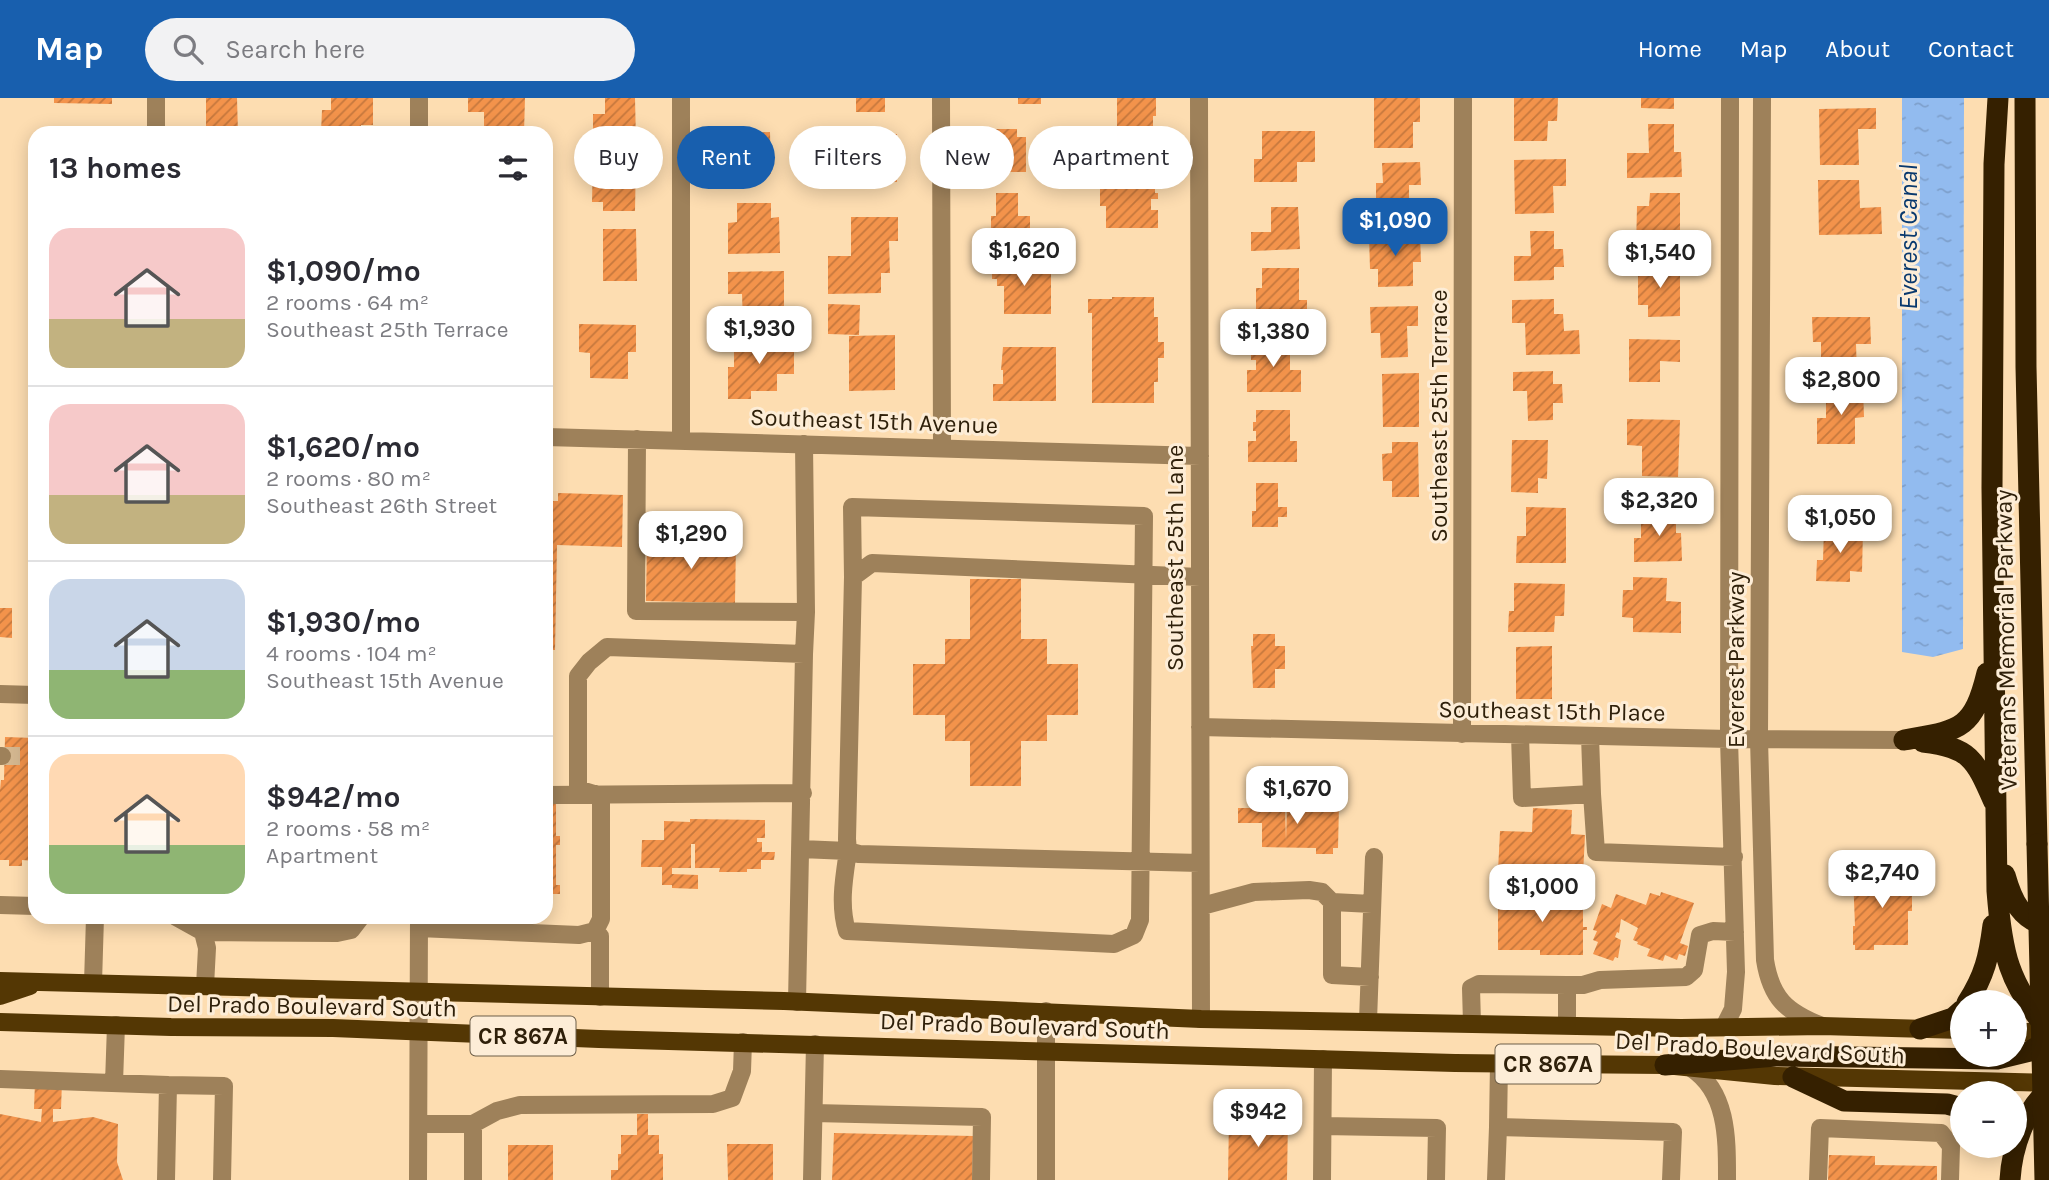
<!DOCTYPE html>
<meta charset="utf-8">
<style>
body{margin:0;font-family:Karla,sans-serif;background:#f2f2f3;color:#2b2b33;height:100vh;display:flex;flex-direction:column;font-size:26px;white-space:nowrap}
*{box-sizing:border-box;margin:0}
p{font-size:23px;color:#7c7c81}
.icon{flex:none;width:38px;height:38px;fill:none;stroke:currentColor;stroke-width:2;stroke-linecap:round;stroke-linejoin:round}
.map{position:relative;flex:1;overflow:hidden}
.details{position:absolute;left:28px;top:28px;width:525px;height:798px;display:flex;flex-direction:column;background:#fff;border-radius:21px;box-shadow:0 4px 18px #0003}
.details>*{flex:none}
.hud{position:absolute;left:574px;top:28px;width:665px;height:63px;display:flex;gap:14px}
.fabs{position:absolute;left:1950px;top:892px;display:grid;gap:14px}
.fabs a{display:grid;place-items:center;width:77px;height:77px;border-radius:50%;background:#fff;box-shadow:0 4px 18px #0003;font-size:35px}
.price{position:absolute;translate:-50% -60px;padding:0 16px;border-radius:14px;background:#fff;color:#222;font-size:23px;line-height:46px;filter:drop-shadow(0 2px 4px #0008)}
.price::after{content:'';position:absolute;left:50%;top:42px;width:21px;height:16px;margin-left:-10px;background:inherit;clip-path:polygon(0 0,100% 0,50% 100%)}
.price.selected{background:#185fae;color:#fff}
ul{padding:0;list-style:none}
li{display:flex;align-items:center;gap:21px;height:175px;padding:0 21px}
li+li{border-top:2px solid #e1e1e2}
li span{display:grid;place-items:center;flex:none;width:196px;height:140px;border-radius:21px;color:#555}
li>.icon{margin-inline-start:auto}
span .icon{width:84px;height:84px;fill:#fffc;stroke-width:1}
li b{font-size:30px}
h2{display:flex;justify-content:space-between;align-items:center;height:84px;padding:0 21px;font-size:30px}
.chip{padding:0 24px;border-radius:32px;background:#fff;box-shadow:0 4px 18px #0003;font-size:24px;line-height:63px}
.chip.selected{background:#185fae;color:#fff}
header{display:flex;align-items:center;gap:42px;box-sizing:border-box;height:98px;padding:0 35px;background:#185fae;color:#fff}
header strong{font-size:33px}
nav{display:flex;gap:38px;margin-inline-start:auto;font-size:24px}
.search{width:490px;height:63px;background:#f2f2f3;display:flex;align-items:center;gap:18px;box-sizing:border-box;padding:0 24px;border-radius:38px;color:#7c7c81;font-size:26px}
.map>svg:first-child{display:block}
.water{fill:url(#water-ripples)}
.building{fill:url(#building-hatch)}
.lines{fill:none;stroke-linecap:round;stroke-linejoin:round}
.minor-tunnel{stroke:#d4b790;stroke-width:18;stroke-dasharray:18 9;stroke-linecap:butt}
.minor{stroke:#9e815a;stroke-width:18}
.major{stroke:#543704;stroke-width:18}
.highway{stroke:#352000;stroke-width:21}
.highway-bridge{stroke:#352000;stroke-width:21}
.labels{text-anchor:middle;stroke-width:6;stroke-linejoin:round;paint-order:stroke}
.shield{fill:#fdedd7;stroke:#6d5e48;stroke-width:2}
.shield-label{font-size:23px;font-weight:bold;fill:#2f200a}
.street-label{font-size:24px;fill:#2f200a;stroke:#fdedd7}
.water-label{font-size:26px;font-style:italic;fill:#09396e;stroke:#fdedd7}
</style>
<header>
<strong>Map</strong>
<div class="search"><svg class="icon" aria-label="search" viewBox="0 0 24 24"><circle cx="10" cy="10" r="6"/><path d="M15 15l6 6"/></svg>Search here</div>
<nav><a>Home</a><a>Map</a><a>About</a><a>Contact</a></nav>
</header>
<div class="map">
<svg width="2049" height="1082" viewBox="0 0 2049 1082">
<defs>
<pattern id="water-ripples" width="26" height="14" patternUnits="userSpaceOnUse" patternTransform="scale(1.75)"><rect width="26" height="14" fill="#92bbef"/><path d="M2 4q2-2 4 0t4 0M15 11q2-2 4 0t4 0" fill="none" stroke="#7ea0cc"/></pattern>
<pattern id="building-hatch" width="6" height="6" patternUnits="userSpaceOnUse" patternTransform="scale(1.75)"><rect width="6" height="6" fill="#f3934b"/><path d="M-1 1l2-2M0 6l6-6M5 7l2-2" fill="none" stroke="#c5783d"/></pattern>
</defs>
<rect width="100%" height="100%" fill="#fdddb1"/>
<path class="water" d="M1902 0H1964L1963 551 1933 559 1902 554Z"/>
<path class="building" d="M54 0H112V6L54 5Z
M206 0H237L238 35H206Z
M331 0H373V27H361V35H321L322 12H331Z
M468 0H525L524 35H484V14H468Z
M605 0H635L636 43H593V16H605Z
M856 0H885V14H856Z
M1018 0H1041V6H1018Z
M1117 0H1156V18H1153V38L1117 39Z
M1374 0H1420V24H1413V50H1374Z
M1514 0H1558L1557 23H1548L1547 43H1514Z
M1641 0H1674V11L1641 10Z
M1876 10V31H1858L1859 67H1820L1819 11Z
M1648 26H1674V54H1681L1682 79 1627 80V55H1649Z
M79 31H113V35H79Z
M991 31H1017V39H1026V74H991Z
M1262 33H1315V64H1297V84H1254V61H1262Z
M770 34 771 76 760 77V85L729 86 728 35Z
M855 36H897V84H855Z
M593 60 636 61 635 113H603V104H592Z
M1566 61V88H1553L1554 115 1515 116 1514 62Z
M1420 64 1421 87H1409V119L1383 120V104H1376V85H1383L1382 65Z
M1100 76H1121V80H1155V95H1158V101H1151V112H1158V130H1106V108H1100Z
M1818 82H1859L1860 110 1881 109 1882 136 1819 137Z
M996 95H1018V118H1030V148H1018V143H996V134H991V118H996Z
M1650 95H1680V152H1636L1637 108H1649Z
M737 105H771V120L779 119 780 155 728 156V125L737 124Z
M1271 109H1298L1300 151 1251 153V134H1271Z
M851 119H898V143H889L890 175H881V195L828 196V158H851Z
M603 131H636L637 183H603Z
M1530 133H1554V151H1563L1564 169H1554V182L1514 183V158H1531Z
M1420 136 1421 164H1413V188L1378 189V171H1370L1369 137Z
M992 164H1032V172H1051V216H1004V188H997V181H992Z
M1638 168H1680V218L1648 219V207H1638Z
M1262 170H1299V202H1307V222L1256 224V190H1262Z
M784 173V225H743L742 196H728V174Z
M1112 199H1154V219H1158V244H1164V260H1158V284H1154V305H1092V215H1088V201H1112Z
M1554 201V216H1563L1564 233 1579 232 1580 256 1526 257 1525 225H1512V202Z
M828 206 860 207 859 237 828 236Z
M1418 208V228H1407L1408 259 1381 260 1380 235H1371L1370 209Z
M1812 219H1870L1871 246H1856L1857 276H1821V244H1813Z
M579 226 636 227V254H628V281L590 280V255L579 254Z
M895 237V292L849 293V238Z
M1629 241 1680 242V264L1660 263V284H1629Z
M734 242H794V276H777V293H751V301H728V269H734Z
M1256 242H1290V272H1301V294H1247V272H1256V262H1251V254H1256Z
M1003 249H1056V303H993V286H1003V272H1001Z
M1553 273V286H1562L1563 305H1553V322L1528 323 1527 293H1513V274Z
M1419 275V329H1383L1382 276Z
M1826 291H1863L1864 319 1855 320V346H1817V320H1826Z
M1256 312H1290V343H1297V364H1248V343H1256V333H1253V324H1256Z
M1627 321 1680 322 1678 379 1642 378V348L1627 347Z
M1512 342H1548L1547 381 1538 380V395L1511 394Z
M1392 344H1418L1419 399H1392V383H1383L1382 356 1392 355Z
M1256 385H1278V409H1287V419H1278V429H1252V413H1256Z
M558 395 623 397 622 449 557 447 555 552H546V403H558Z
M1526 409 1566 410V465H1516L1517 438H1526Z
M1676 409V435H1681L1682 463 1634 464V440H1641V422H1651V410Z
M1824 431 1863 432 1862 474 1850 473V484L1816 483 1817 462H1823Z
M647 441 736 443 735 505 646 503Z
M1633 479 1667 480 1666 503 1681 504V535L1633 534V520L1622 519 1623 492H1633Z
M970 481H1021V541H1047V566H1078V617H1047V643H1021V688H970V643H945V617H913V566H945V541H970Z
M1514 485 1565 486 1564 518H1555L1554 534H1508L1509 513H1514Z
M0 510H12V540L0 539Z
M1253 536H1275V548H1285V571H1275V590H1253L1251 548H1253Z
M1552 548V601H1516V549Z
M5 639 34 640 32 682 35 683V763L22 762V768H9V762H0V692L1 682H4Z
M546 704H556V738H560V747H556V787H560V796H546Z
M1287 707H1339L1338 750H1333V756H1316V750L1262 749V725H1238V710H1285L1286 743Z
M1533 710 1572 712 1571 736 1585 737 1582 797 1497 793 1500 733 1532 734Z
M690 721 765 722V740H757V744H762V754H775L774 762H761V771H747V774H719L720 770H695V746H691V770H672V776L698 777V791L672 790V787H662V769H641L642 742H664V723L690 724Z
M1853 777H1912V813H1908V847H1874V852H1855V847H1853V828H1855Z
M1661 794 1694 805 1680 845 1688 848 1685 858 1679 856 1677 862 1665 857 1663 863 1647 858 1650 851 1637 846 1638 844 1633 842 1638 830 1621 821 1619 835 1617 834 1615 839 1621 842 1618 860 1615 859 1613 863 1593 856 1598 844 1593 842 1597 833 1593 832 1602 806 1611 810 1616 796 1646 807 1650 795 1660 798Z
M1498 798H1583V829H1587V832H1583V857H1540V852H1498Z
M35 983 62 984 61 1011H53V1024L93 1019 118 1026 117 1064 123 1082H0V1016L41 1024 42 1011H34Z
M637 1016H648V1037H659V1056H663V1082H611V1072H618V1056H621V1037H637Z
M1229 1019 1288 1020 1287 1082H1228Z
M834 1035 973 1038 972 1082H832Z
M727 1046H773V1082H728Z
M508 1047H553V1082H508Z
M1829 1057 1875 1058V1067L1937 1068V1082H1828Z"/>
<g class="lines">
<path class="minor-tunnel" d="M2 658H35"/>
<path class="minor" d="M156 0V35
M941 0 942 349
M1199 0 1201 921
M1762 0 1759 641 1765 862C1771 900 1786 914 1822 928
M419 35V0
M546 339 1200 358
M637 341 636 513 806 514
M681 343V0
M1200 479 872 465 853 479 847 741 848 753 859 756 1200 765
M0 596 35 597
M1200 629 1729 641 1904 642
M1462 636 1463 0
M1520 637 1522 700 1592 696 1590 638
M0 658H2
M1592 696 1596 754 1734 759
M546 697 803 695
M801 751 848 753C844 780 839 807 847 833L1114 846 1134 837 1140 822 1144 418 852 409 853 479
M1332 804V877L1370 879
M0 807 35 808
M1202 808 1254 794 1309 792 1322 794 1332 804 1372 806
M176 819 203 834 337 835 351 832 361 819
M419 830 579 837 595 833 601 821V698L578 691V578L589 564 607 549 804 556 806 514 804 346
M595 833 600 838V899
M203 834 207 850 205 888
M93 885 95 819
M1567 887H1583L1600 882 1686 879 1694 872 1700 837 1713 833 1735 834
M797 904 804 556
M1046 913V1082
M1368 923 1374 759
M1472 925 1471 890 1479 886 1567 887V927
M1724 929 1733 911 1736 874 1729 641 1730 0
M1691 970C1728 994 1727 1041 1727 1082
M0 981 168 987 166 1082
M114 985 116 927
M168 987 224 988 222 1082
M814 1015 982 1019 981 1082
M419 1026H473L497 1013 520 1007 713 1006 732 1000 742 973 743 944
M473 1026V1082
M1323 1028 1437 1030 1436 1082
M1498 1029 1499 965
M418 1082 419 819
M812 1082 815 946
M1322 1082 1323 961
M1496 1082 1498 1029 1673 1034 1671 1082
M1818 1082 1820 1030 1941 1035 1951 1048 1950 1082"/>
<path class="major" d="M0 883 784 903 1201 921 1681 930 1822 928 1962 932
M0 898 30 888
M0 924 171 929 333 930 599 941 1455 965 1665 967 1775 978 2049 985
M2014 934H2049"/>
<path class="highway" d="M1998 0 1994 66 1992 390 1997 793C2002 855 2008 885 2049 933
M2025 0 2026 269 2037 746
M1904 642C1959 632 1973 633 1987 575
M1923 644C1971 650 1975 661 1994 704
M2005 777C2012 802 2021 823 2049 828
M1967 905C1985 877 1989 858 1993 827
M1920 931 1953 920 1962 912
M1665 967 1776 958 1997 961 2030 953 2049 942
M1793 979 1844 1003 1947 1006 1962 1010
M2010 1082C2012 1049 2024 1014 2049 991"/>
<path class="highway-bridge" d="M2037 746 2045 1082"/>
</g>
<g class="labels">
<g class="shield">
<rect x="470.5" y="918.5" width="105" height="39" rx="5"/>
<rect x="1495.5" y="946.5" width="105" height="39" rx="5"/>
</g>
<g class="shield-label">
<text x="523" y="946">CR 867A</text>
<text x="1548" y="974">CR 867A</text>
</g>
<g class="street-label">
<text transform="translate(1439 318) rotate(-90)" y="8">Southeast 25th Terrace</text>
<text transform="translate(874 323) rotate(2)" y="8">Southeast 15th Avenue</text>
<text transform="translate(1175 460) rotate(-90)" y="8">Southeast 25th Lane</text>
<text transform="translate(2006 542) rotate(-91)" y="8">Veterans Memorial Parkway</text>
<text transform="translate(1736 562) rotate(-90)" y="8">Everest Parkway</text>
<text transform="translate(1552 613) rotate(1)" y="8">Southeast 15th Place</text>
<text transform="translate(312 908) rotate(1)" y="8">Del Prado Boulevard South</text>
<text transform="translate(1025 928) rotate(2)" y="8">Del Prado Boulevard South</text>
<text transform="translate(1760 950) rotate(3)" y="8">Del Prado Boulevard South</text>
</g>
<g class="water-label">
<text transform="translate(1908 139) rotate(-90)" y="9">Everest Canal</text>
</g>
</g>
</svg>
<div class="fabs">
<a>+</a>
<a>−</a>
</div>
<b class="price selected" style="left:1395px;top:160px">$1,090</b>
<b class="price" style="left:1024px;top:190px">$1,620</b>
<b class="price" style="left:1660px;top:192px">$1,540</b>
<b class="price" style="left:759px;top:268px">$1,930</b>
<b class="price" style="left:1273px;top:271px">$1,380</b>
<b class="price" style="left:1841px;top:319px">$2,800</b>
<b class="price" style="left:1659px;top:440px">$2,320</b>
<b class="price" style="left:1840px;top:457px">$1,050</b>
<b class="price" style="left:691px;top:473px">$1,290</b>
<b class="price" style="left:1297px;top:728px">$1,670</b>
<b class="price" style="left:1882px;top:812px">$2,740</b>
<b class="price" style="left:1542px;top:826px">$1,000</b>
<b class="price" style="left:1258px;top:1051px">$942</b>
<div class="hud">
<a class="chip">Buy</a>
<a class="chip selected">Rent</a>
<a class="chip">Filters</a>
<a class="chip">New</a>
<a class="chip">Apartment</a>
</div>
<section class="details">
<h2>13 homes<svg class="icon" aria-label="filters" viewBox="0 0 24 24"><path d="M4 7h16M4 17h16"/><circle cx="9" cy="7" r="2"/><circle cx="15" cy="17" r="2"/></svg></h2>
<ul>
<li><span style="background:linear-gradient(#f6c9c9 65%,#c2b280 0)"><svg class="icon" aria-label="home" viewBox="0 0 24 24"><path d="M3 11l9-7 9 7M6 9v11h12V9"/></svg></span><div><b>$1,090/mo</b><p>2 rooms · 64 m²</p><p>Southeast 25th Terrace</p></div></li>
<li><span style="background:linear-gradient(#f6c9c9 65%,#c2b280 0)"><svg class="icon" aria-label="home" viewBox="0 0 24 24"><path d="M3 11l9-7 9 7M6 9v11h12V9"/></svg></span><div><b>$1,620/mo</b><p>2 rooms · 80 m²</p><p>Southeast 26th Street</p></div></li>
<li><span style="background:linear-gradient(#c9d6e8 65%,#8fb573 0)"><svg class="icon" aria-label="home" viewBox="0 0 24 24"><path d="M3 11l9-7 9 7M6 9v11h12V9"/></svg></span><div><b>$1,930/mo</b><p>4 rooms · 104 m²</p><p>Southeast 15th Avenue</p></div></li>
<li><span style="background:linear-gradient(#ffd9b3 65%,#8fb573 0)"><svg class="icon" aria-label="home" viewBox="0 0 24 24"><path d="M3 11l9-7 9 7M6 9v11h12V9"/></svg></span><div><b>$942/mo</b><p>2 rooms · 58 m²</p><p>Apartment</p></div></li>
</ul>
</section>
</div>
